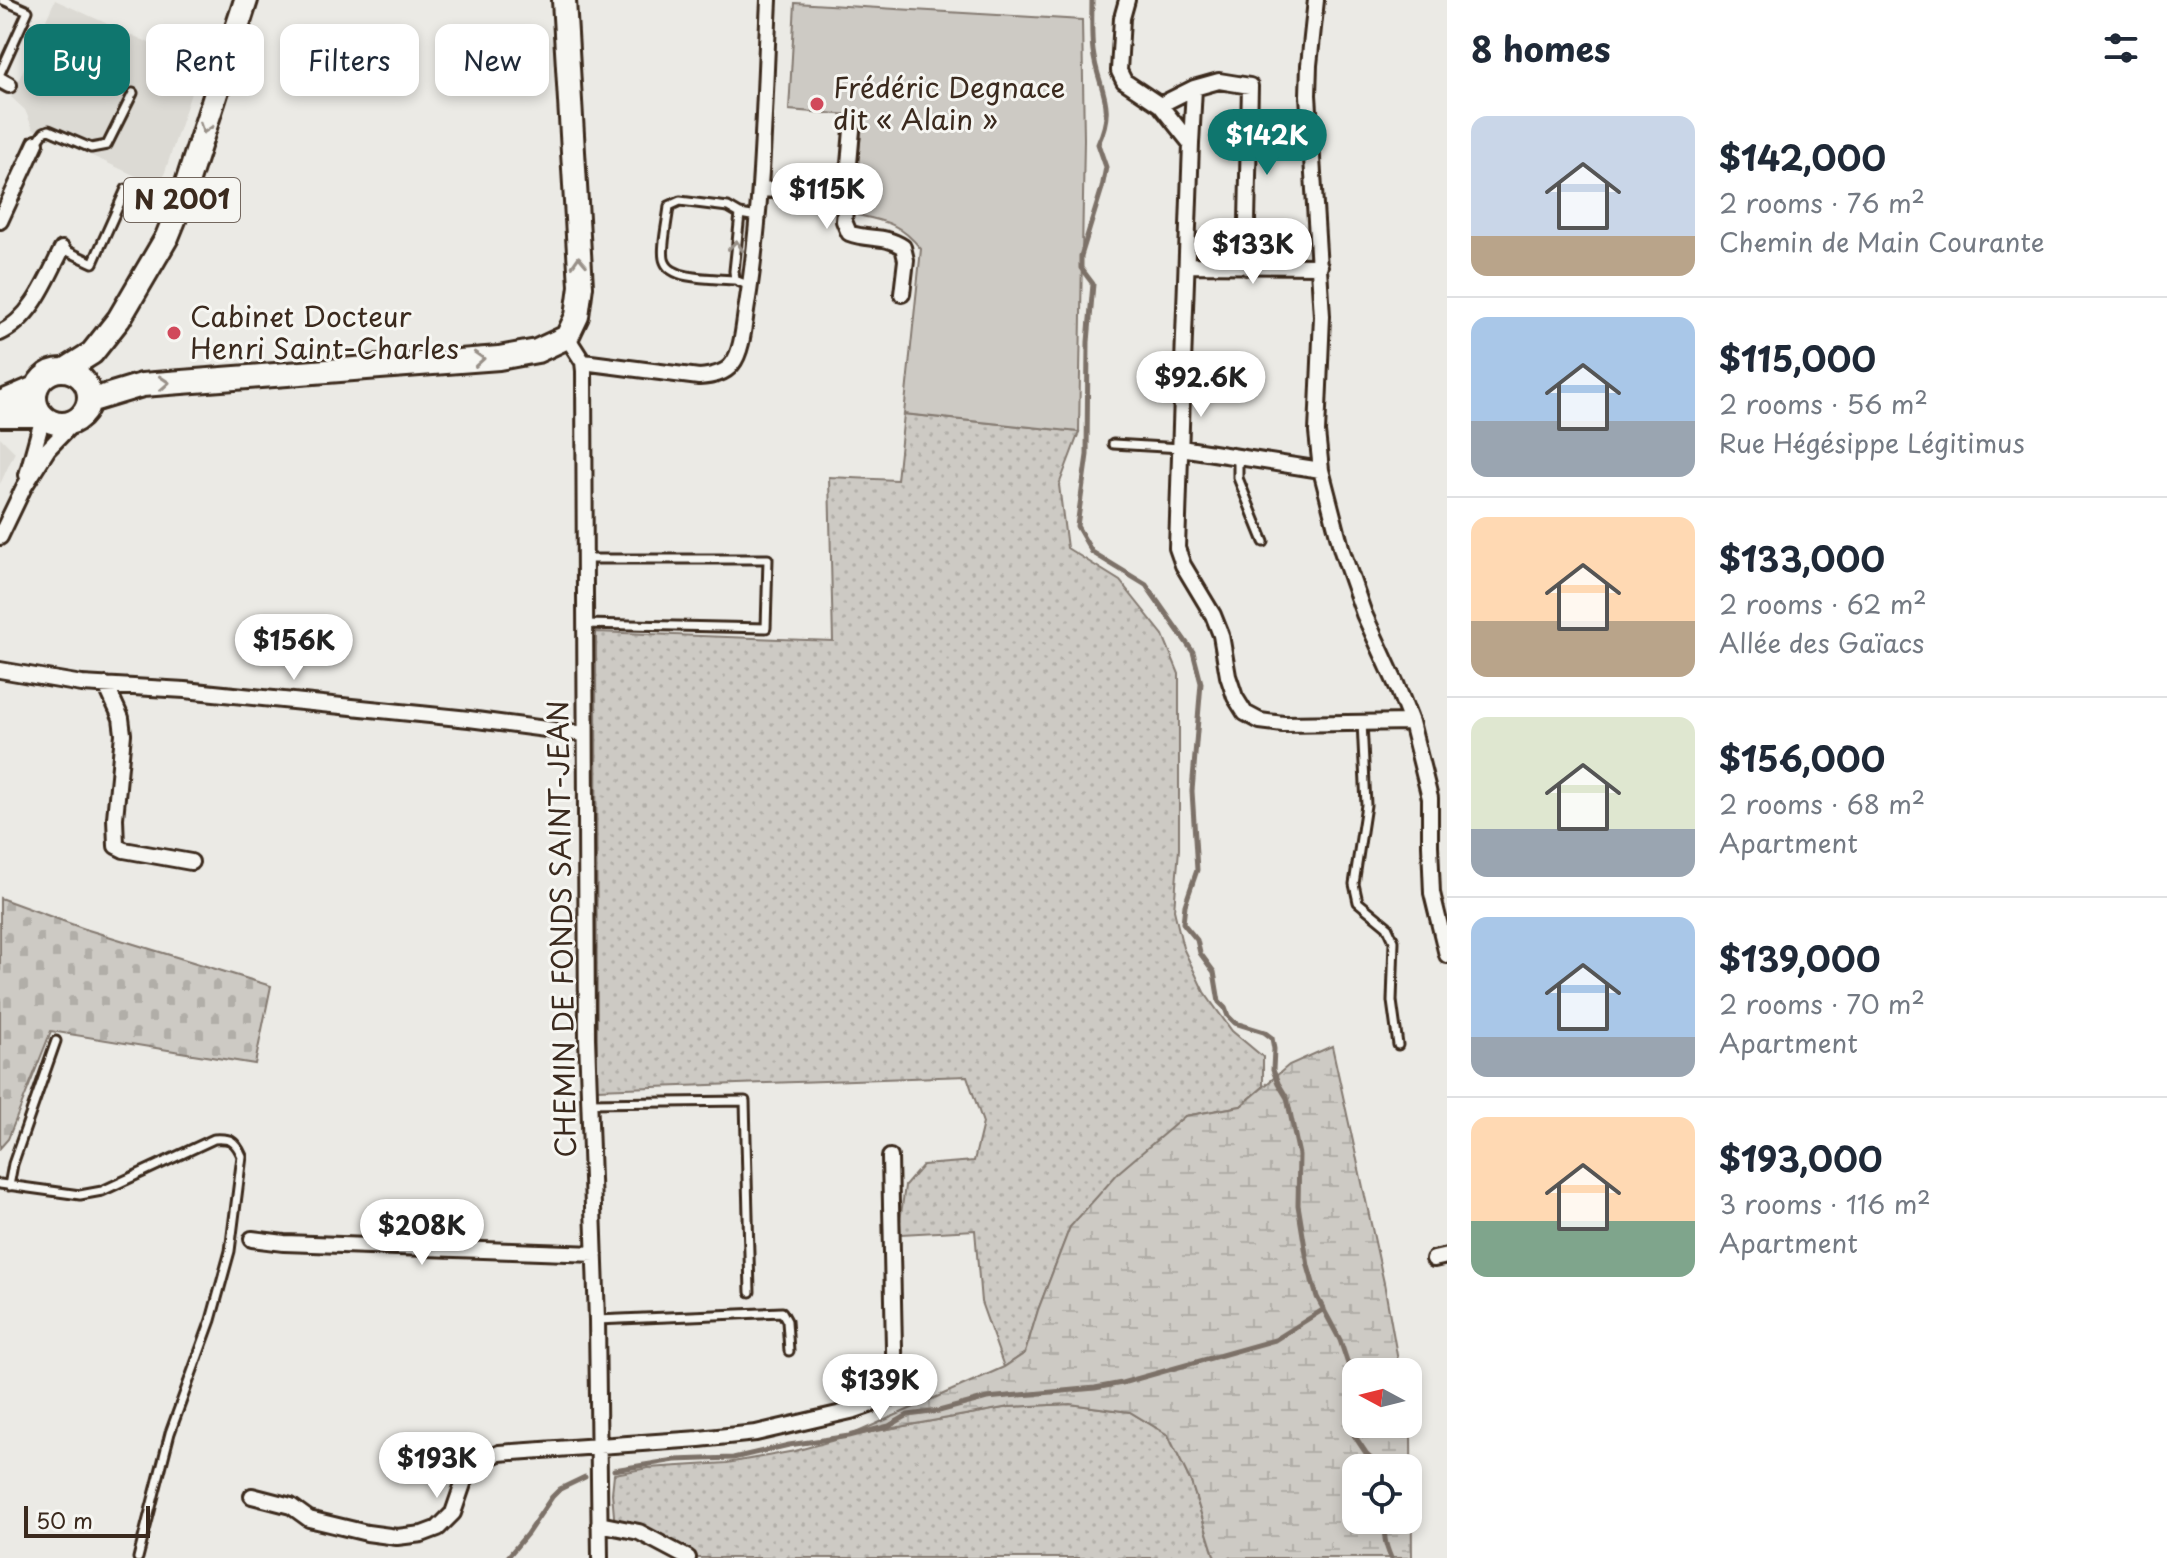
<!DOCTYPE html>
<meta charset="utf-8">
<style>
body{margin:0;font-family:"Playpen Sans",sans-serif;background:#f6f6f7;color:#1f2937;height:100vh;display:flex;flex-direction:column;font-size:30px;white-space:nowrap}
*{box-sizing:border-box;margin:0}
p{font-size:26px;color:#747a83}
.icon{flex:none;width:44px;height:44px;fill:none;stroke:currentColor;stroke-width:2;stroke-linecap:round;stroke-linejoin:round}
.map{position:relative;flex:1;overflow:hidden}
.panel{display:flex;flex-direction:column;background:#fff;width:720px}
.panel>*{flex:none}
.hud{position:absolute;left:24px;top:24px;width:760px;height:72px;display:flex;gap:16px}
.needle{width:52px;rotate:277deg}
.controls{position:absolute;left:1342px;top:1358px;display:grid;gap:16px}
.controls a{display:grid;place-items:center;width:80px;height:80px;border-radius:16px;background:#fff;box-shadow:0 4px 12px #0003;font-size:40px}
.scale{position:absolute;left:24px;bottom:20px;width:126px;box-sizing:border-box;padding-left:8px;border:4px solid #3b2a1e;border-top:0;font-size:22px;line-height:28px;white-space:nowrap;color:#3b2a1e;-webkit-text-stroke:6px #f6f6f2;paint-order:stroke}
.price{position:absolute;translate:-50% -68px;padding:0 18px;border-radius:28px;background:#fff;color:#222;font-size:26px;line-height:52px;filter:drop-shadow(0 2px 4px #0008)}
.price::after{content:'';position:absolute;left:50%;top:48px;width:24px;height:18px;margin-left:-12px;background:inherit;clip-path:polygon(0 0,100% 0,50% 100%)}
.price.on{background:#0f766e;color:#fff}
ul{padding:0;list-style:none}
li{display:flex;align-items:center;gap:24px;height:200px;padding:0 24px}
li+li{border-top:2px solid #e0e1e3}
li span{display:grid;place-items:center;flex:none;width:224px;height:160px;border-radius:16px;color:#555}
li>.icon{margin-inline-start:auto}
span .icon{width:96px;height:96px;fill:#fffc;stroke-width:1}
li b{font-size:34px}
h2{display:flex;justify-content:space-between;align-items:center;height:96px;padding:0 24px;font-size:34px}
.pill{padding:0 28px;border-radius:16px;background:#fff;box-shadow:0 4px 12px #0003;font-size:28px;line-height:72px}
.pill.on{background:#0f766e;color:#fff}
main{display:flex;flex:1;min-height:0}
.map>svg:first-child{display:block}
.built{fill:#dcdad4}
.grass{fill:url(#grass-dots);stroke:#847a71;stroke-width:2}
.wetland{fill:url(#wetland-marsh);stroke:#847a71;stroke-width:2;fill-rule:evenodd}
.cemetery{fill:url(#cemetery-stones);stroke:#847a71;stroke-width:2}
.park{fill:#cdcac4;stroke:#847a71;stroke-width:2}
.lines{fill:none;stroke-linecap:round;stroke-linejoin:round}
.stream{stroke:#7c7167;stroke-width:5}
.lane-casing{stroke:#3b2a1e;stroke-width:13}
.street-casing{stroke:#3b2a1e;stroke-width:20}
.primary-casing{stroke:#3b2a1e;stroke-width:28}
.lane{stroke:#f6f6f2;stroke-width:7}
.street{stroke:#f6f6f2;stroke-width:14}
.primary{stroke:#f6f6f2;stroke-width:22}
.oneway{stroke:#989088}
.poi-dot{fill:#d1495b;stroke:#f6f6f2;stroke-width:3}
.labels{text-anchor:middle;stroke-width:6;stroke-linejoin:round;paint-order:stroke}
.shield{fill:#f6f6f2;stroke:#73675e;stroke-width:2}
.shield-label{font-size:26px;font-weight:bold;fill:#3b2a1e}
.poi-label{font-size:28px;fill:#3b2a1e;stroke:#f6f6f2;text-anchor:start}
.street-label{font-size:28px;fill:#3b2a1e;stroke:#f6f6f2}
</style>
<main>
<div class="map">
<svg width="1447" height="1558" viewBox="0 0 1447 1558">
<defs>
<pattern id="grass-dots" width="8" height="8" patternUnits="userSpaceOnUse" patternTransform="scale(2)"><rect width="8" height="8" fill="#cdcac4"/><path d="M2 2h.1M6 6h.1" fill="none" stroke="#b1aea8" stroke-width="1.8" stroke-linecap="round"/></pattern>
<pattern id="wetland-marsh" width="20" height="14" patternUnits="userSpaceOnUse" patternTransform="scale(2)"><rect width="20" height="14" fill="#cdcac4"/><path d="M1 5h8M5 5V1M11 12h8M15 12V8" fill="none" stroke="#b1aea8"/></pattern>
<pattern id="cemetery-stones" width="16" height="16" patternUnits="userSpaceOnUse" patternTransform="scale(2)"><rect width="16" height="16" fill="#cdcac4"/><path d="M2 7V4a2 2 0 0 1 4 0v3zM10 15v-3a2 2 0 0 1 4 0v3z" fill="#b1aea8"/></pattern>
</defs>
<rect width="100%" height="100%" fill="#ebeae5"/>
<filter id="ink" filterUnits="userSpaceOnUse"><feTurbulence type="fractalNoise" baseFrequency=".0125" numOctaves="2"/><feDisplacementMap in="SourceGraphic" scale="16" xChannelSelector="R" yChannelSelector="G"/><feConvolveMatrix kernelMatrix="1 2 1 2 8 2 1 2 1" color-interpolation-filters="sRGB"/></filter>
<g filter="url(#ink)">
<path class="built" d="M55 0 200 66 160 187 33 129 25 110 11 97Z
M0 437 15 452 0 484Z"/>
<path class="grass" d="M904 414 1079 432 1059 485 1067 548 1120 581 1163 635 1179 674V849L1174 910 1183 948 1204 992 1232 1031 1263 1057V1087L1241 1106 1185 1116 1070 1227 1038 1310 1025 1353 1004 1367 981 1302 975 1230 901 1234 900 1221 905 1186 923 1165 974 1161 983 1123 967 1076 597 1089 596 632 833 641 829 477 897 480Z
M1070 1404 1130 1412 1168 1435 1191 1482 1215 1558H688L615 1527 612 1493 614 1474 648 1468 727 1463 795 1451 849 1436 1009 1407Z"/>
<path class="wetland" d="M1332 1046 1384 1283 1400 1372H1356V1424H1408V1415L1411 1434 1412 1558H1215L1191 1482 1168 1435 1130 1412 1070 1404 1009 1407 849 1436 1004 1367 1025 1353 1038 1310 1070 1227 1119 1172 1185 1116 1241 1106 1289 1065ZM1356 1468H1408V1520H1356Z"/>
<path class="cemetery" d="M0 898 85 929 271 986 255 1064 51 1031 8 1139 0 1148Z"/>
<path class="park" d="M795 3 1082 20 1084 139 1079 432 904 414 921 249C899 222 885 221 852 214L863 116 789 110Z"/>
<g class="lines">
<path class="stream" d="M1092 0C1092 17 1091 34 1093 51 1098 90 1117 103 1098 144L1106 167 1102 188 1081 256V268L1093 284 1088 342 1087 455 1077 526 1092 552 1146 585 1193 652 1201 683 1192 791 1197 870 1185 905 1183 923 1197 940 1200 953 1214 972 1219 1002 1225 1008 1228 1016 1235 1023 1264 1032 1272 1038 1274 1049 1273 1070 1278 1083 1287 1098 1299 1155 1298 1205 1308 1266 1317 1297 1340 1340 1351 1373 1354 1435 1366 1453 1382 1468
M614 1470 675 1460 733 1458 789 1445 849 1436 889 1426 908 1415 939 1411 987 1398 1095 1388 1122 1383 1275 1340 1324 1309
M1386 1520C1383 1535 1385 1544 1391 1558
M507 1558 527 1534 552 1497 560 1489 585 1477"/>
<defs>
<path id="lane" d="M0 73 28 11 3 0
M36 143 44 132 49 130 91 148 107 145 133 93
M63 249 93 263 126 189
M735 280C717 278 672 281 665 262 660 252 668 219 669 206L680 201 728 207 740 214
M750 286 735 280 734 271 740 214 757 217
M1113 444 1181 448
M1238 458V478L1264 542
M584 559H768L766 628 585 624
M1362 722 1366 805 1354 884 1358 902 1387 926 1394 941 1392 1001 1398 1045
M589 1103 745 1101 750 1292
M0 1184 80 1195 102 1191 214 1139C230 1138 235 1140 242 1156L230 1251 211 1320 170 1433 138 1558
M9 1186 13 1164 56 1041
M597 1320 782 1312 787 1321 789 1351"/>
<path id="street" d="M1127 0 1122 18 1119 71 1124 81 1160 105 1191 144C1186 279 1181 413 1177 548L1183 565 1213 615 1221 635 1228 676 1235 697 1245 713 1260 721 1283 724 1411 722
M1316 0 1309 65 1308 95 1322 316 1317 432 1321 470 1342 551 1364 614 1397 686 1411 722 1430 798V845L1432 893 1447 955
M0 80 9 85
M1160 105 1194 88 1219 81 1250 86 1246 267
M852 130 844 221 849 233C869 241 884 234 903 247L906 260 902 294
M1191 144 1194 88
M760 189 846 194
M0 221 36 143
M1187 265 1320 266
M0 333C32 318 47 279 62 249
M567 337 583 362 584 371 587 1038 597 1320 600 1558
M583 362 699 377C711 376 725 374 732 364 743 351 744 321 747 305 763 204 764 102 769 0
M1181 448 1321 470
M27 475 43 417
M0 537 24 487 48 449 74 422
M0 670 82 684 185 690 469 719 584 734
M106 685 121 718 123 734 115 818 116 846 124 850 191 862
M252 1239 284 1243 595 1254
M1434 1259 1447 1256
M252 1496 291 1506 309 1519 367 1533 397 1537 422 1534 438 1528 453 1513 464 1481 477 1463 499 1453 699 1439 756 1433 855 1410 895 1396 890 1157
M599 1524 639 1532 688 1558"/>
<path id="primary" d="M65 370 92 353 119 319 167 237 180 205 246 0
M35 397a27 27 0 1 1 54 0a27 27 0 1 1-54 0Z
M89 401 142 385 499 358 537 351 567 337 577 316 581 286 564 0
M0 403 37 387
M0 415H41"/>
</defs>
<use href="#lane" class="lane-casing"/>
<use href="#street" class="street-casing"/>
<use href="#primary" class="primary-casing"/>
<use href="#lane" class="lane"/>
<use href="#street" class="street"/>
<use href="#primary" class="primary"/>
</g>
<defs><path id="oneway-chevron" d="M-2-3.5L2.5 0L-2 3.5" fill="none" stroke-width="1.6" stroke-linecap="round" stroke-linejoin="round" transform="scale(2)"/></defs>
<g class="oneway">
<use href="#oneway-chevron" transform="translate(205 128) rotate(108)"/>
<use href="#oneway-chevron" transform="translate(736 246) rotate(-84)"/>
<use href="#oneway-chevron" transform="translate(579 262) rotate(-93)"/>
<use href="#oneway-chevron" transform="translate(479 359) rotate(-4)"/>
<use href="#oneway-chevron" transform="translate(164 383) rotate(-4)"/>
</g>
</g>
<g class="poi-dot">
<circle cx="817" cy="104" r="8"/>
<circle cx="174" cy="333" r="8"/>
</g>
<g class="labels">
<rect class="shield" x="124" y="178" width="116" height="44" rx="6"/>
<g class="shield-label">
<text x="182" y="209">N 2001</text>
</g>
<g class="poi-label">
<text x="833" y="98">Frédéric Degnace<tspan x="833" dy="32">dit « Alain »</tspan></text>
<text x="190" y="327">Cabinet Docteur<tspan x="190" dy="32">Henri Saint-Charles</tspan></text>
</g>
<g class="street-label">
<text transform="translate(562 929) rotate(-91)" y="10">CHEMIN DE FONDS SAINT-JEAN</text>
</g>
</g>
</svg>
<div class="controls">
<a><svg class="needle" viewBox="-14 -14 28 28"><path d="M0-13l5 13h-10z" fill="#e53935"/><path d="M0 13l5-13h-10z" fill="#747a83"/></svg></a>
<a><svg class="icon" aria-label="locate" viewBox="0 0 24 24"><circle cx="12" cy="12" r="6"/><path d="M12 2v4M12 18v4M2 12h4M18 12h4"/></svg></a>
</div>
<div class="scale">50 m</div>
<b class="price on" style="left:1267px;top:177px">$142K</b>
<b class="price" style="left:827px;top:231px">$115K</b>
<b class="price" style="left:1253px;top:286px">$133K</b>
<b class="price" style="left:1201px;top:419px">$92.6K</b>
<b class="price" style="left:294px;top:682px">$156K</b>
<b class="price" style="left:422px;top:1267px">$208K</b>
<b class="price" style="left:880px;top:1422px">$139K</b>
<b class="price" style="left:437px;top:1500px">$193K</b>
<div class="hud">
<a class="pill on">Buy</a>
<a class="pill">Rent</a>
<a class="pill">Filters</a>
<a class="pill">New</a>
</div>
</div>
<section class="panel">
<h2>8 homes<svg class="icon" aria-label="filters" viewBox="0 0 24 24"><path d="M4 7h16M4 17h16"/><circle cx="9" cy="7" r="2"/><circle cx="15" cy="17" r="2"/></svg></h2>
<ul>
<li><span style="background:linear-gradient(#c9d6e8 75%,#b9a48a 0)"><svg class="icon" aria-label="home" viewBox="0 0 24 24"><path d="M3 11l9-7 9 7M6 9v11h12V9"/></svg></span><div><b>$142,000</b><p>2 rooms · 76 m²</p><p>Chemin de Main Courante</p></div></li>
<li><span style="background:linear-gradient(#a9c7e8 65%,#9aa5b1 0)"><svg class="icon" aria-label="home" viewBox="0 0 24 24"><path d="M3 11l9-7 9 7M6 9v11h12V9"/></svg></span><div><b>$115,000</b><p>2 rooms · 56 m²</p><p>Rue Hégésippe Légitimus</p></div></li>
<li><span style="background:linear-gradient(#ffd9b3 65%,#b9a48a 0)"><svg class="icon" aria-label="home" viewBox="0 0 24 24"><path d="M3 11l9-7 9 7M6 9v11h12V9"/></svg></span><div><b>$133,000</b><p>2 rooms · 62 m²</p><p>Allée des Gaïacs</p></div></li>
<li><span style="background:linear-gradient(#dfe7d0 70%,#9aa5b1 0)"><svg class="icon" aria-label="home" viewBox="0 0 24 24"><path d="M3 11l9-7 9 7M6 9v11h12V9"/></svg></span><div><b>$156,000</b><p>2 rooms · 68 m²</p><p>Apartment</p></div></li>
<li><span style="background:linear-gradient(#a9c7e8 75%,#9aa5b1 0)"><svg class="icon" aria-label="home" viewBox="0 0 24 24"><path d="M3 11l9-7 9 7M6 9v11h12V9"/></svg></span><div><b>$139,000</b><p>2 rooms · 70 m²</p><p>Apartment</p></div></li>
<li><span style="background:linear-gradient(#ffd9b3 65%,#7fa58c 0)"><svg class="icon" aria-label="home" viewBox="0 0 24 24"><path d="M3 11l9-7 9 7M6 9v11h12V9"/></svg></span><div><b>$193,000</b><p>3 rooms · 116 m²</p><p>Apartment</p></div></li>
</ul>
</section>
</main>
